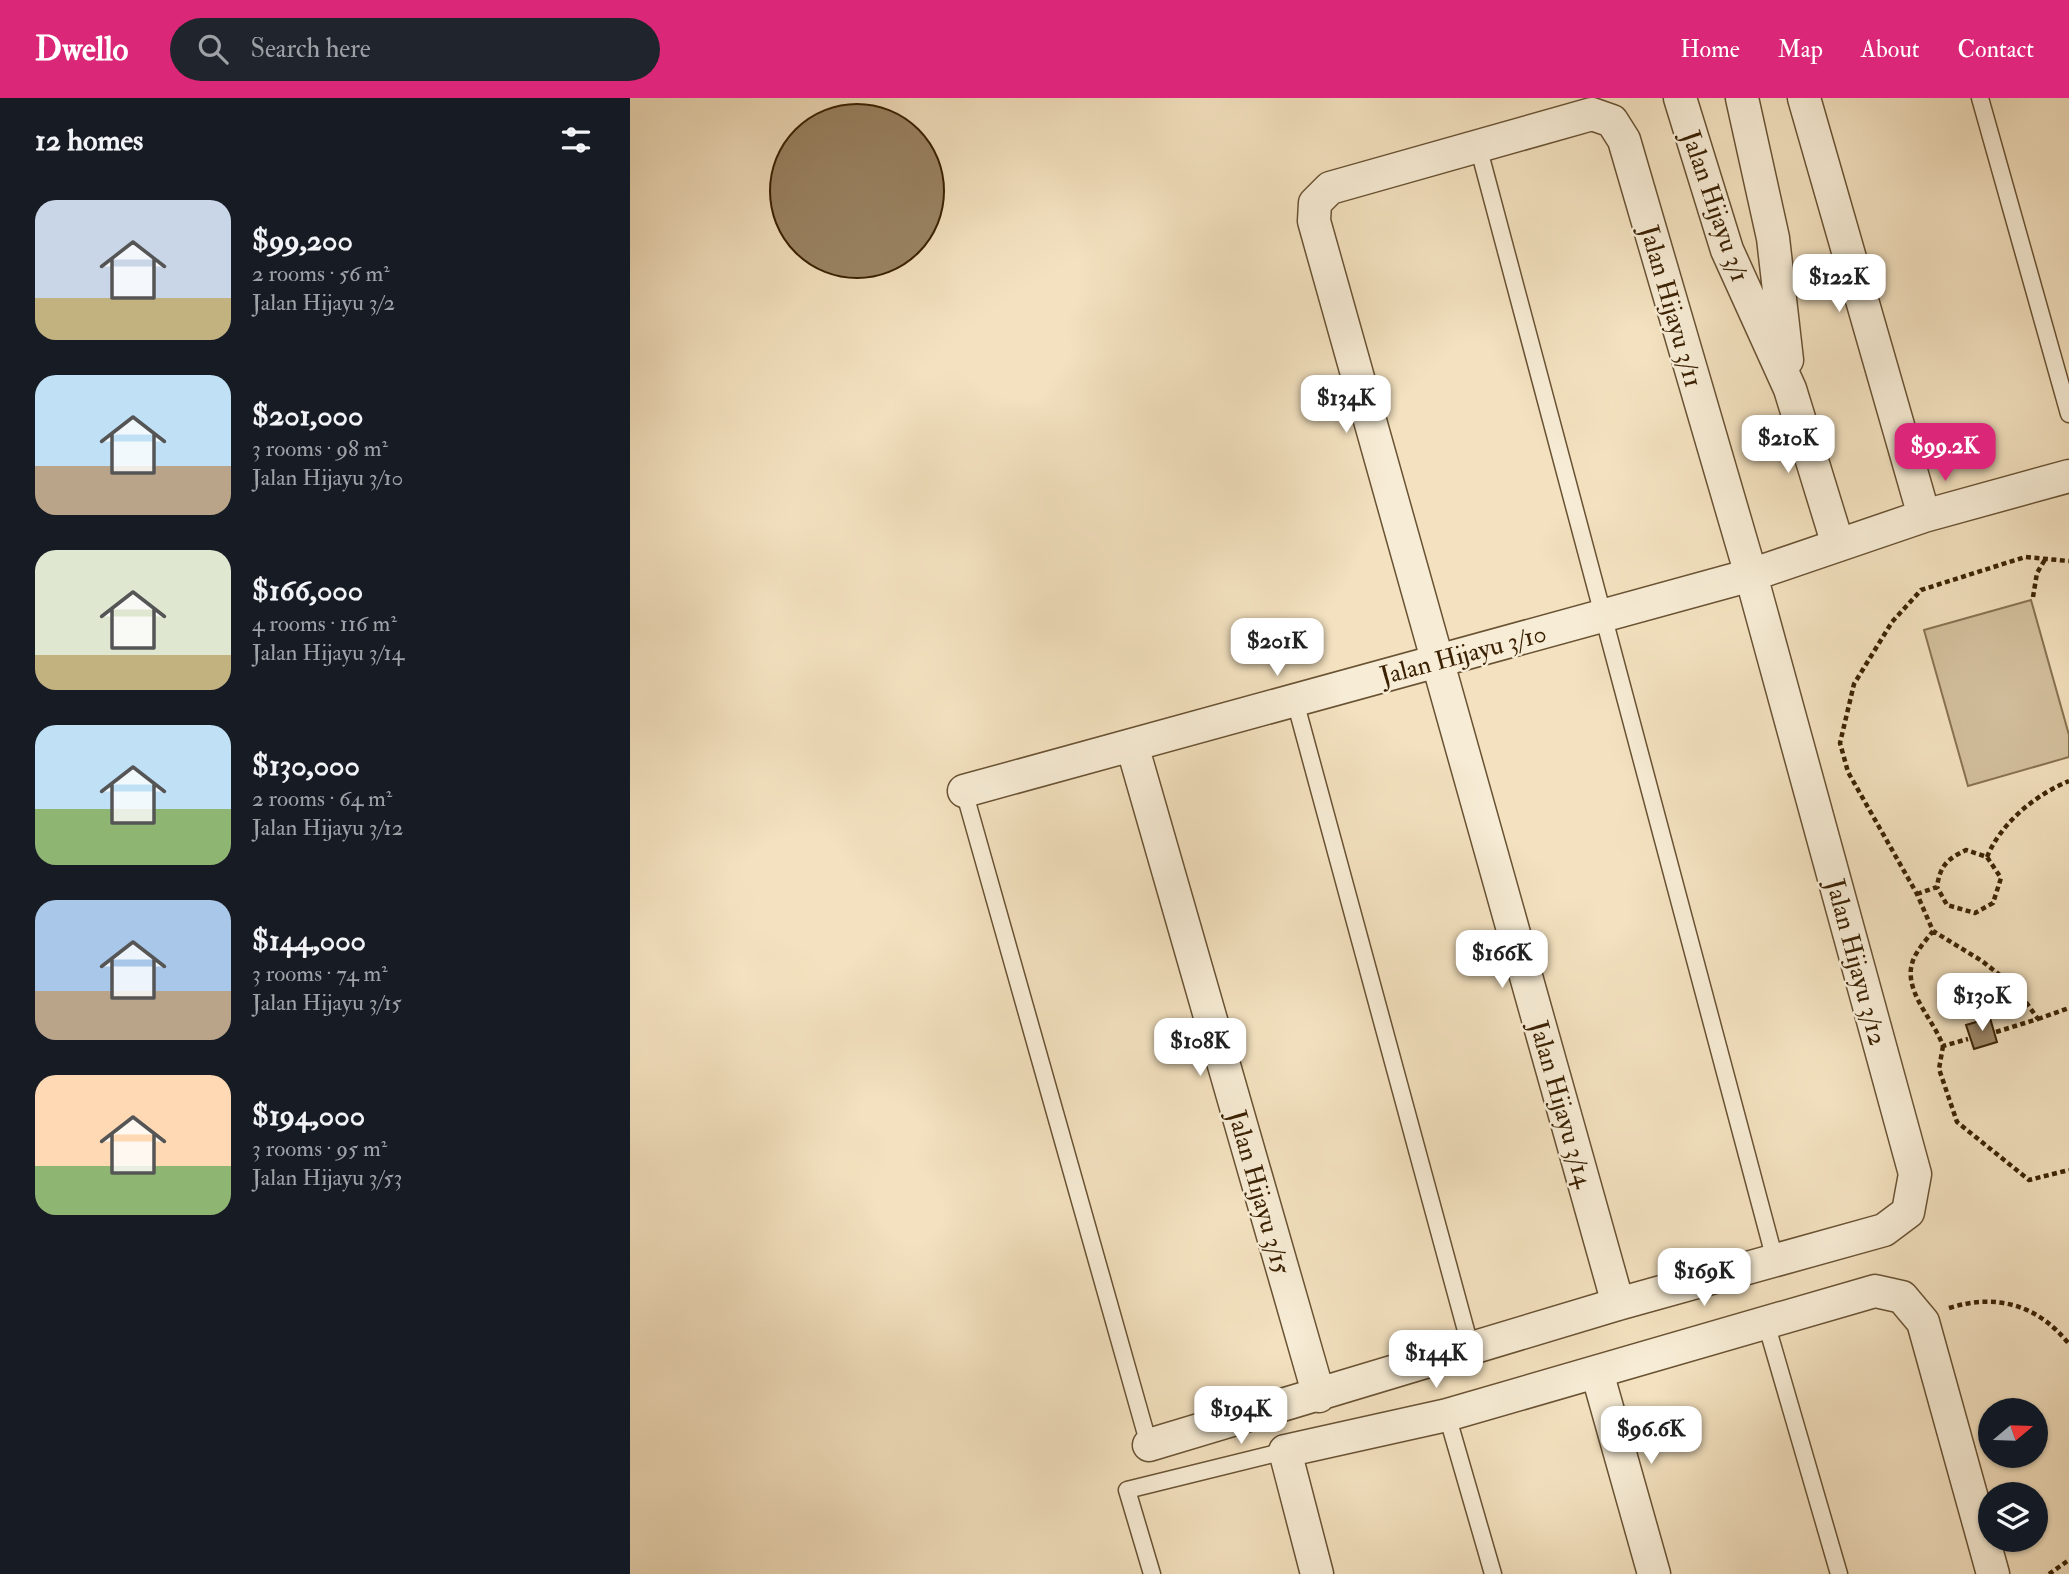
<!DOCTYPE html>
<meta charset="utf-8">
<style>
body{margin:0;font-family:"IM FELL Double Pica",serif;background:#20242c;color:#f1f3f6;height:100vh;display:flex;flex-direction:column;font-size:26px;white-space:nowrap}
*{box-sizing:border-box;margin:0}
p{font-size:23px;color:#9ea1a6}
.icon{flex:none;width:38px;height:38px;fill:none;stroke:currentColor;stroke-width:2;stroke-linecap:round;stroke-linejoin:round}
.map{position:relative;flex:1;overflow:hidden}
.panel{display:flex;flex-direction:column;background:#171b24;width:630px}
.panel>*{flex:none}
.needle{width:46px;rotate:71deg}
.buttons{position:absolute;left:1348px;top:1300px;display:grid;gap:14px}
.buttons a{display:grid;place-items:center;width:70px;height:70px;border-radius:50%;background:#171b24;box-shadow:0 2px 5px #0004;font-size:35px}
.price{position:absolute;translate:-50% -60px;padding:0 16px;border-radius:14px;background:#fff;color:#222;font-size:23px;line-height:46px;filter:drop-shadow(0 2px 4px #0008)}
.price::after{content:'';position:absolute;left:50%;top:42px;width:21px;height:16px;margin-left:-10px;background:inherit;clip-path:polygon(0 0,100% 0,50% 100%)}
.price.selected{background:#db2777;color:#fff}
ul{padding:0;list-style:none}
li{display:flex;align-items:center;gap:21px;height:175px;padding:0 35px}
li span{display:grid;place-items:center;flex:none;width:196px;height:140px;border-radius:21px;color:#555}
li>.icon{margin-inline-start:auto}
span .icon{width:84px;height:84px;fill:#fffc;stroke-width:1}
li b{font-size:30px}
h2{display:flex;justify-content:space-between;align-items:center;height:84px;padding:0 35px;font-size:30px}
header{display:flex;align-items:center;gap:42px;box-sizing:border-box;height:98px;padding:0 35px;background:#db2777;color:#fff}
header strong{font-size:33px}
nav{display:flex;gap:38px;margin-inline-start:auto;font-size:24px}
.search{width:490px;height:63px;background:#20242c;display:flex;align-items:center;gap:18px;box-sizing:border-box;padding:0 24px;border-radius:38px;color:#9ea1a6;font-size:26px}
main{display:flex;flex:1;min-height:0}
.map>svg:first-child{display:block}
.green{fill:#d4c19f;stroke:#887252;stroke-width:2}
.building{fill:#9b8565;stroke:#3b2204;stroke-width:2}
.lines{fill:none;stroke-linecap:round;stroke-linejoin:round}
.lane-casing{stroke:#695233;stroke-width:19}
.street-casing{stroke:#695233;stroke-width:35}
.path{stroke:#3b2204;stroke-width:4.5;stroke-dasharray:5 3.5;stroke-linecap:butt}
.lane{stroke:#f7ecd5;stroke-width:16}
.street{stroke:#f7ecd5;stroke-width:32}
.labels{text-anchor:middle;stroke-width:5;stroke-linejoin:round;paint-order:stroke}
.street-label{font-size:26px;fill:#3b2204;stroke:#f7ecd5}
</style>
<header>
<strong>Dwello</strong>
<div class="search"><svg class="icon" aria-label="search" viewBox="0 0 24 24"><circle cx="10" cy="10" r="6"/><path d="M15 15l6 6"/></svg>Search here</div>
<nav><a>Home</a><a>Map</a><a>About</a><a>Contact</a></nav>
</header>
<main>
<section class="panel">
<h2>12 homes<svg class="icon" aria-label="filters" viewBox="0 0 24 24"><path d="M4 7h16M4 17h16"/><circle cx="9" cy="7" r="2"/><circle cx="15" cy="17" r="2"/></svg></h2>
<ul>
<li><span style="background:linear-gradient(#c9d6e8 70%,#c2b280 0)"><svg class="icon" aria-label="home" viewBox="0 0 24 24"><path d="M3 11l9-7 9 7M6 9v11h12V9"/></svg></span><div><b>$99,200</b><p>2 rooms · 56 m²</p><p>Jalan Hijayu 3/2</p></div></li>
<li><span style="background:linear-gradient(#bfe0f5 65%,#b9a48a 0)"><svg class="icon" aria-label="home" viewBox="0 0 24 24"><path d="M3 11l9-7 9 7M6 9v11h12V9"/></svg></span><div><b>$201,000</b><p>3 rooms · 98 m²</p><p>Jalan Hijayu 3/10</p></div></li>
<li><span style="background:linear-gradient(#dfe7d0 75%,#c2b280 0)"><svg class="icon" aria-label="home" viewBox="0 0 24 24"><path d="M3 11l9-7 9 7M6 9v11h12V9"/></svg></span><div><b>$166,000</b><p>4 rooms · 116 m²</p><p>Jalan Hijayu 3/14</p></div></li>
<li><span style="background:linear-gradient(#bfe0f5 60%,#8fb573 0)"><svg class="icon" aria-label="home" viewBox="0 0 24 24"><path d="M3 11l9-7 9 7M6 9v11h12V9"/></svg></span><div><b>$130,000</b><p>2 rooms · 64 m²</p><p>Jalan Hijayu 3/12</p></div></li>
<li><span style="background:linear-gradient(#a9c7e8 65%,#b9a48a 0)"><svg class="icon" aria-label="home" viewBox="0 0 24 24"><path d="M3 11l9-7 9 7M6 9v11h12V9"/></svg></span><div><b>$144,000</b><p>3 rooms · 74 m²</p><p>Jalan Hijayu 3/15</p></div></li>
<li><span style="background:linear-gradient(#ffd9b3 65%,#8fb573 0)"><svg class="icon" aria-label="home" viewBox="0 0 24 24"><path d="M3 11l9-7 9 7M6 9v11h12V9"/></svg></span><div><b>$194,000</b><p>3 rooms · 95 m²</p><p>Jalan Hijayu 3/53</p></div></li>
</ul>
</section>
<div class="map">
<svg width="1439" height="1476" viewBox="0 0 1439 1476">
<rect width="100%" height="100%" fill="#f3e1bf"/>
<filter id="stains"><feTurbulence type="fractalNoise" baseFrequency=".00286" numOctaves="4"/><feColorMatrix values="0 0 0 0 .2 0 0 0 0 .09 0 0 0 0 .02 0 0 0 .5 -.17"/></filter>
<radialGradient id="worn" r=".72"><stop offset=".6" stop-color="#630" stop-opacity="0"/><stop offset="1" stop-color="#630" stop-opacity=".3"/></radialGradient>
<path class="green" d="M1401 502 1439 637V659L1338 688 1294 532Z"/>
<path class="building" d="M140 93a87 87 0 1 1 174 0a87 87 0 1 1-174 0Z
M1360 920 1367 944 1344 951 1336 927Z"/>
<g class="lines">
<defs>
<path id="lane" d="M1350 0 1439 316
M848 48 1145 1162
M665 603 841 1251
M334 693 519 1347
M1136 1225 1209 1476
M817 1317 863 1476
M522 1476 497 1392 655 1353"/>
<path id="street" d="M1050 0 1097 152 1160 291 1208 447
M1112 0 1143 140 1157 262
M1174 0 1294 418
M502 647 689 1298
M334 693 1121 477 1294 418 1439 378
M967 1274 1024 1476
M519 1347 988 1206 1254 1132 1278 1114 1285 1076 1121 477 994 42 982 23 962 16 700 90 685 105 684 123 988 1206
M687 1476 655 1353 817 1317 1245 1193 1272 1199 1293 1224 1363 1476"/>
</defs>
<use href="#lane" class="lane-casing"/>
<use href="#street" class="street-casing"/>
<path class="path" d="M1403 499 1407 475 1416 460
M1357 759C1371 725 1405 697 1439 683
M1287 796 1307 789C1310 768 1317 761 1336 752L1357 759 1371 780 1363 805 1345 815 1317 807 1307 789
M1303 833C1297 841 1288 851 1284 860 1270 891 1304 921 1313 948L1338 941
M1408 921 1439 910
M1366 934 1408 921 1385 889 1352 863 1303 833 1287 796 1218 674 1210 645 1224 586 1262 524 1291 492 1395 459 1439 463
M1313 948 1309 971 1327 1024 1399 1082 1439 1072
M1319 1210C1367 1195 1408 1207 1439 1246
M1419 1476 1439 1462"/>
<use href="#lane" class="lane"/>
<use href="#street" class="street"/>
</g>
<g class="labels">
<g class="street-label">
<text transform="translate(1086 108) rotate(71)" y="9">Jalan Hijayu 3/1</text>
<text transform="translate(1042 208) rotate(74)" y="9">Jalan Hijayu 3/11</text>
<text transform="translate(833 556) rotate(-15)" y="9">Jalan Hijayu 3/10</text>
<text transform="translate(1227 864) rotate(75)" y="9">Jalan Hijayu 3/12</text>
<text transform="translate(932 1006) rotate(74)" y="9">Jalan Hijayu 3/14</text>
<text transform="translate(630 1094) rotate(74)" y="9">Jalan Hijayu 3/15</text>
</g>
</g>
<rect width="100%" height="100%" filter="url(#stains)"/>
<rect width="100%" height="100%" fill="url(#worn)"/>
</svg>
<div class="buttons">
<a><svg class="needle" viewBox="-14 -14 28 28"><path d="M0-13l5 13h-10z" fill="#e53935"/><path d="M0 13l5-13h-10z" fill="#9ea1a6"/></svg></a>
<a><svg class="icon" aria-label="layers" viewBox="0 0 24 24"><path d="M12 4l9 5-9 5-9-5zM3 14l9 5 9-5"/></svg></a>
</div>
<b class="price" style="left:1209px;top:216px">$122K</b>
<b class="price" style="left:716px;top:337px">$134K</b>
<b class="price" style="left:1158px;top:377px">$210K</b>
<b class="price selected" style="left:1315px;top:385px">$99.2K</b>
<b class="price" style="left:647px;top:580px">$201K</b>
<b class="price" style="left:872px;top:892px">$166K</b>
<b class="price" style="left:1352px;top:935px">$130K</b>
<b class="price" style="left:570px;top:980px">$108K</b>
<b class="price" style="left:1074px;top:1210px">$169K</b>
<b class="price" style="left:806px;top:1292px">$144K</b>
<b class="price" style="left:611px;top:1348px">$194K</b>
<b class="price" style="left:1021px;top:1368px">$96.6K</b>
</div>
</main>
